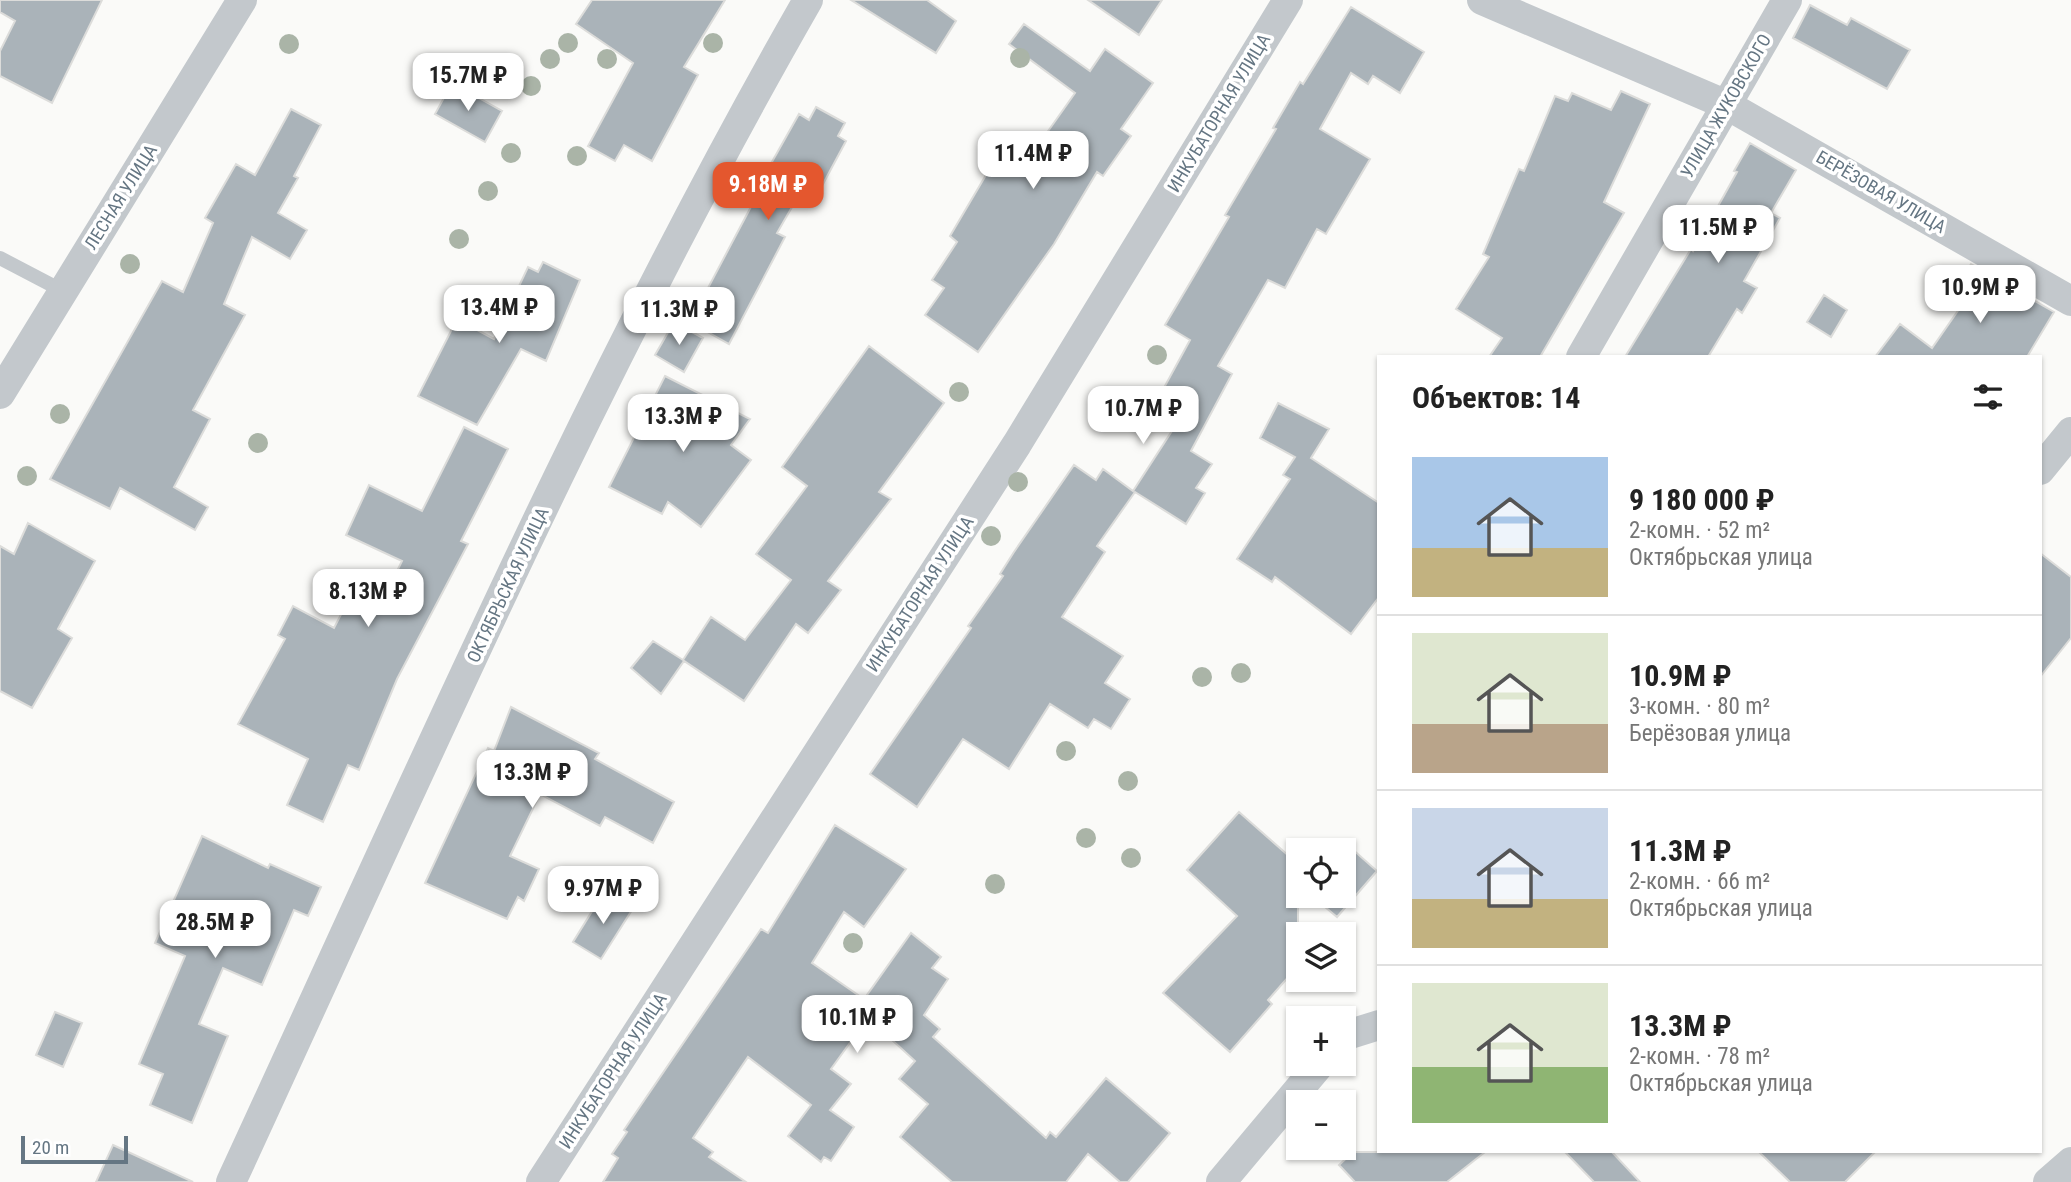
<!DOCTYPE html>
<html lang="ru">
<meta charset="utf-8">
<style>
body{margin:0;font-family:"Roboto Condensed",sans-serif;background:#f2f2f2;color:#222;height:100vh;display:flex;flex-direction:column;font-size:26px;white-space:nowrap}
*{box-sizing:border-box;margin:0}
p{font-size:23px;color:#767676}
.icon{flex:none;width:38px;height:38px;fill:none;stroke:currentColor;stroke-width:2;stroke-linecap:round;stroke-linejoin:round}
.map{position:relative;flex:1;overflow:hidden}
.sheet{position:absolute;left:1377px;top:355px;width:665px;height:798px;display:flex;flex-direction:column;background:#fff;border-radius:0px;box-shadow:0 2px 5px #0004}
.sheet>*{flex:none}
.tools{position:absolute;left:1286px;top:838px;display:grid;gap:14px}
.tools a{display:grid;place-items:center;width:70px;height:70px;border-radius:0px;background:#fff;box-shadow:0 2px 5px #0004;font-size:35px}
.scale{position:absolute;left:21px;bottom:18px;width:107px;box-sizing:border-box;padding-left:7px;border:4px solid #657683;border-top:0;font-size:19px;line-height:24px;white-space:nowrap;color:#657683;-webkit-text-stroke:5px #fff;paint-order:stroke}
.price{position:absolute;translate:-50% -60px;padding:0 16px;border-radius:14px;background:#fff;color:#222;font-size:23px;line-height:46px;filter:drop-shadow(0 2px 4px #0008)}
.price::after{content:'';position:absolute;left:50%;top:42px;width:21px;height:16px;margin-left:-10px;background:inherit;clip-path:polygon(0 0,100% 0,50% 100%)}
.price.on{background:#e4572e;color:#fff}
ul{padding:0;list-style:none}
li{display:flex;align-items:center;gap:21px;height:175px;padding:0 35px}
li+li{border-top:2px solid #e0e0e0}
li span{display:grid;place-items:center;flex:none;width:196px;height:140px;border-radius:0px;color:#555}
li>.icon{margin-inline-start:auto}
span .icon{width:84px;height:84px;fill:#fffc;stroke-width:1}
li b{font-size:30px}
h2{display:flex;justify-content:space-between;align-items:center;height:84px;padding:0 35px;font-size:30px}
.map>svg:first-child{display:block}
.building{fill:#aab3b9;stroke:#dcdcda;stroke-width:2}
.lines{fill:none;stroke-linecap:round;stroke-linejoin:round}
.lane{stroke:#c3c8cc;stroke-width:14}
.street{stroke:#c3c8cc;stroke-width:30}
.tree{fill:#aab4a7}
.labels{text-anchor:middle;stroke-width:7;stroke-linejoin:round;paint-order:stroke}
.street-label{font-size:18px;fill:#657683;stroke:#fff}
</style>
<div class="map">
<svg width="2071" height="1182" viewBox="0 0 2071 1182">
<rect width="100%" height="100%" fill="#fafaf8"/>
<path class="building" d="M0 0H102L52 103 0 76V51L15 21 0 12Z
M592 0H725L684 67 698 75 652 161 624 145 615 161 588 146 633 63 576 24Z
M851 0H927L956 21 936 53Z
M1088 0H1162L1139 35Z
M1810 5 1847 25 1851 18 1910 50 1887 89 1793 38Z
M1351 7 1424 52 1400 93 1373 76 1368 84 1351 73 1320 129 1370 159 1326 234 1317 229 1285 288 1268 280 1218 366 1232 374 1191 451 1212 464 1196 488 1205 493 1186 524 1135 492 1097 546 1105 552 1062 617 1123 656 1105 683 1130 699 1111 729 1094 719 1088 728 1050 704 1009 769 963 739 917 807 870 774 971 628 968 626 1003 576 1000 574 1014 552 1074 465 1096 480 1103 469 1133 491 1179 420 1154 406 1190 340 1165 325 1229 217 1225 215 1276 129 1273 128 1300 82 1303 84Z
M1024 24 1090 71 1105 49 1153 83 1121 129 1131 136 1103 176 1097 172 1054 244 978 352 925 315 944 288 932 280 957 242 950 236 1009 136 1034 151 1075 93 1009 44Z
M452 83 502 111 485 142 435 114Z
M1621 91 1650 104 1604 202 1624 213 1540 357H1489L1502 338 1456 309 1489 257 1483 254 1519 169 1524 171 1555 96 1568 101 1572 93 1611 110Z
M816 107 845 123 838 136 846 141 823 184 810 176 777 233 785 237 729 344 690 322 754 201 751 199 799 114 809 120Z
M291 109 321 125 294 176 298 178 278 213 307 230 290 259 252 237 224 304 245 315 193 410 210 419 174 487 208 507 195 530 120 488 110 509 50 479 162 281 183 292 213 223 205 218 236 164 255 175Z
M1750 143 1796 170 1771 213 1780 218 1744 281 1757 288 1742 313 1737 309 1708 357H1625L1691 249 1693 251 1737 172 1734 171Z
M543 262 580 280 546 361 521 349 477 425 418 396 457 319 494 339 528 267 538 272Z
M1971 264 2054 312 2027 357H1875L1900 324 1932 348 1973 289 1961 281Z
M1824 295 1847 310 1831 337 1807 322Z
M674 322 703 338 684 372 655 355Z
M869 346 944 403 879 492 891 499 828 581 841 590 808 633 796 624 744 701 684 661 661 694 631 668 653 641 683 660 711 617 745 640 791 580 756 554 807 486 782 467Z
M665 376 750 419 731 445 751 460 701 527 668 502 662 514 609 487Z
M1278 403 1329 429 1311 458 1379 503V597L1351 634 1275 577 1272 582 1237 559 1290 479 1283 475 1295 457 1260 438Z
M464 427 508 449 461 541 468 544 397 679 359 770 348 765 323 822 287 805 308 759 238 724 285 639 278 635 293 606 334 628 349 599 377 612 402 561 346 535 369 485 422 511Z
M28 523 95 561 58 629 72 638 32 708 0 691V546L14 554Z
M2040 553 2071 577V638L2040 677Z
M511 707 599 753 595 759 674 802 653 843 605 817 600 826 540 794 510 856 539 869 524 901 518 897 507 919 425 883 488 748 494 751Z
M1239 812 1298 864V966L1268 1000 1272 1004 1230 1052 1163 993 1237 916 1187 870Z
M835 825 906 869 864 927 844 912 812 963 864 999 911 933 941 957 932 968 948 979 924 1015 940 1029 933 1037 1046 1138 1050 1132 1056 1137 1106 1078 1170 1133 1128 1182H1120L1088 1154 1066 1182H952L900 1137 928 1104 899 1079 915 1061 868 1018 831 1069 851 1084 830 1110 854 1127 831 1161 824 1157 821 1162 788 1136 811 1105 748 1057 693 1138 713 1152 709 1157 746 1182H603L618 1158 612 1154 627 1132 624 1130 761 929 768 933Z
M202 836 268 868 270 864 321 887 308 916 294 910 262 985 223 968 199 1024 228 1036 192 1123 150 1105 163 1074 139 1064 185 956 155 943Z
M1342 840 1377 871 1337 917 1312 896H1344V850H1333Z
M604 892 632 910 601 959 573 942Z
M55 1012 82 1023 63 1067 36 1055Z
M113 1145 193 1182H96Z
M1353 1152H1485L1447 1182H1355L1339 1165Z
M1565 1152H1612L1640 1182H1594Z
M1759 1152H1875L1845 1182H1790Z"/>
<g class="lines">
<path class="lane" d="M0 258 63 291"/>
<path class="street" d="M1482 0 1727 105 2071 301
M1581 357 1787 0
M0 394 242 0
M2040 470 2071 432
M1344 1036 1379 1025
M231 1182C415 784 590 380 808 0
M541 1182 1017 444 1288 0
M1221 1182 1320 1064
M2048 1182 2071 1162"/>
</g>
<g class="tree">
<circle cx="568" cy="43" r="10"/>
<circle cx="713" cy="43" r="10"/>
<circle cx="289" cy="44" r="10"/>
<circle cx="1020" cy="58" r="10"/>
<circle cx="550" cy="59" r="10"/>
<circle cx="607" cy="59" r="10"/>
<circle cx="531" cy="86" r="10"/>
<circle cx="511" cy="153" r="10"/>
<circle cx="577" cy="156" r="10"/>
<circle cx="488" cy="191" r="10"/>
<circle cx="459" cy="239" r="10"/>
<circle cx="130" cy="264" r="10"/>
<circle cx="1157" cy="355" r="10"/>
<circle cx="959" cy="392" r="10"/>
<circle cx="60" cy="414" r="10"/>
<circle cx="258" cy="443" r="10"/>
<circle cx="27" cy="476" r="10"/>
<circle cx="1018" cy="482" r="10"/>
<circle cx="991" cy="536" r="10"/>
<circle cx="1241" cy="673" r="10"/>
<circle cx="1202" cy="677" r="10"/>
<circle cx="1066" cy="751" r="10"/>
<circle cx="1128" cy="781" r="10"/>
<circle cx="1086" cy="838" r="10"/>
<circle cx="1131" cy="858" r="10"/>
<circle cx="995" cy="884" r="10"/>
<circle cx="853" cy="943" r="10"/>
</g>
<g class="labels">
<g class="street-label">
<text transform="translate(1726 106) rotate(-60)" y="6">УЛИЦА ЖУКОВСКОГО</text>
<text transform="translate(1219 113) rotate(-59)" y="6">ИНКУБАТОРНАЯ УЛИЦА</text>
<text transform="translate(1881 192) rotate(30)" y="6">БЕРЁЗОВАЯ УЛИЦА</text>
<text transform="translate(121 197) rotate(-58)" y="6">ЛЕСНАЯ УЛИЦА</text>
<text transform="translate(508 585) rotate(-65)" y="6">ОКТЯБРЬСКАЯ УЛИЦА</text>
<text transform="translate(920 594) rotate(-57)" y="6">ИНКУБАТОРНАЯ УЛИЦА</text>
<text transform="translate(613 1071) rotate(-57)" y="6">ИНКУБАТОРНАЯ УЛИЦА</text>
</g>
</g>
</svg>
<div class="tools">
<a><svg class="icon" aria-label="locate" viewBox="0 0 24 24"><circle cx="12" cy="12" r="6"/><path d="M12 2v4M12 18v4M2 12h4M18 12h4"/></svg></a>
<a><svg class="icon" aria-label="layers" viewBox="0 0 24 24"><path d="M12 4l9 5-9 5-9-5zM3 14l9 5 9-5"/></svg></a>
<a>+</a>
<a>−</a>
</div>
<div class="scale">20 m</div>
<b class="price" style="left:468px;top:113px">15.7M ₽</b>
<b class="price" style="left:1033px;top:191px">11.4M ₽</b>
<b class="price on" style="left:768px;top:222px">9.18M ₽</b>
<b class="price" style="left:1718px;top:265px">11.5M ₽</b>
<b class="price" style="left:1980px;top:325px">10.9M ₽</b>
<b class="price" style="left:499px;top:345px">13.4M ₽</b>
<b class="price" style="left:679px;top:347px">11.3M ₽</b>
<b class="price" style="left:1143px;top:446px">10.7M ₽</b>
<b class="price" style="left:683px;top:454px">13.3M ₽</b>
<b class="price" style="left:368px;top:629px">8.13M ₽</b>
<b class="price" style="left:532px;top:810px">13.3M ₽</b>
<b class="price" style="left:603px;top:926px">9.97M ₽</b>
<b class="price" style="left:215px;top:960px">28.5M ₽</b>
<b class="price" style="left:857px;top:1055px">10.1M ₽</b>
<section class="sheet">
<h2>Объектов: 14<svg class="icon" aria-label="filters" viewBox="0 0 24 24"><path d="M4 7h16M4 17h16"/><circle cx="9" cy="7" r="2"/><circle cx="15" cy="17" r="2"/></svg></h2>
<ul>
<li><span style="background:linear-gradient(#a9c7e8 65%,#c2b280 0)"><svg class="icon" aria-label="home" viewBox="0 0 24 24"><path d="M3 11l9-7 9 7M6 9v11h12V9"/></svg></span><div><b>9 180 000 ₽</b><p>2-комн. · 52 m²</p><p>Октябрьская улица</p></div></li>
<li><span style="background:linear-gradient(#dfe7d0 65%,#b9a48a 0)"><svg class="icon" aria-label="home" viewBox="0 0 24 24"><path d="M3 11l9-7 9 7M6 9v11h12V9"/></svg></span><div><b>10.9M ₽</b><p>3-комн. · 80 m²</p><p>Берёзовая улица</p></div></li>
<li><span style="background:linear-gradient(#c9d6e8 65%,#c2b280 0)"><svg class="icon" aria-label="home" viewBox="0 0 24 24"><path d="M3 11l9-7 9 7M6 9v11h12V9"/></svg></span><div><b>11.3M ₽</b><p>2-комн. · 66 m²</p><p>Октябрьская улица</p></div></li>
<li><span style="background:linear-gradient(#dfe7d0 60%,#8fb573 0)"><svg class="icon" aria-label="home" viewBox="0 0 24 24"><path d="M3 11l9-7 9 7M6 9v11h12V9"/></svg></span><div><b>13.3M ₽</b><p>2-комн. · 78 m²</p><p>Октябрьская улица</p></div></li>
</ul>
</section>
</div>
